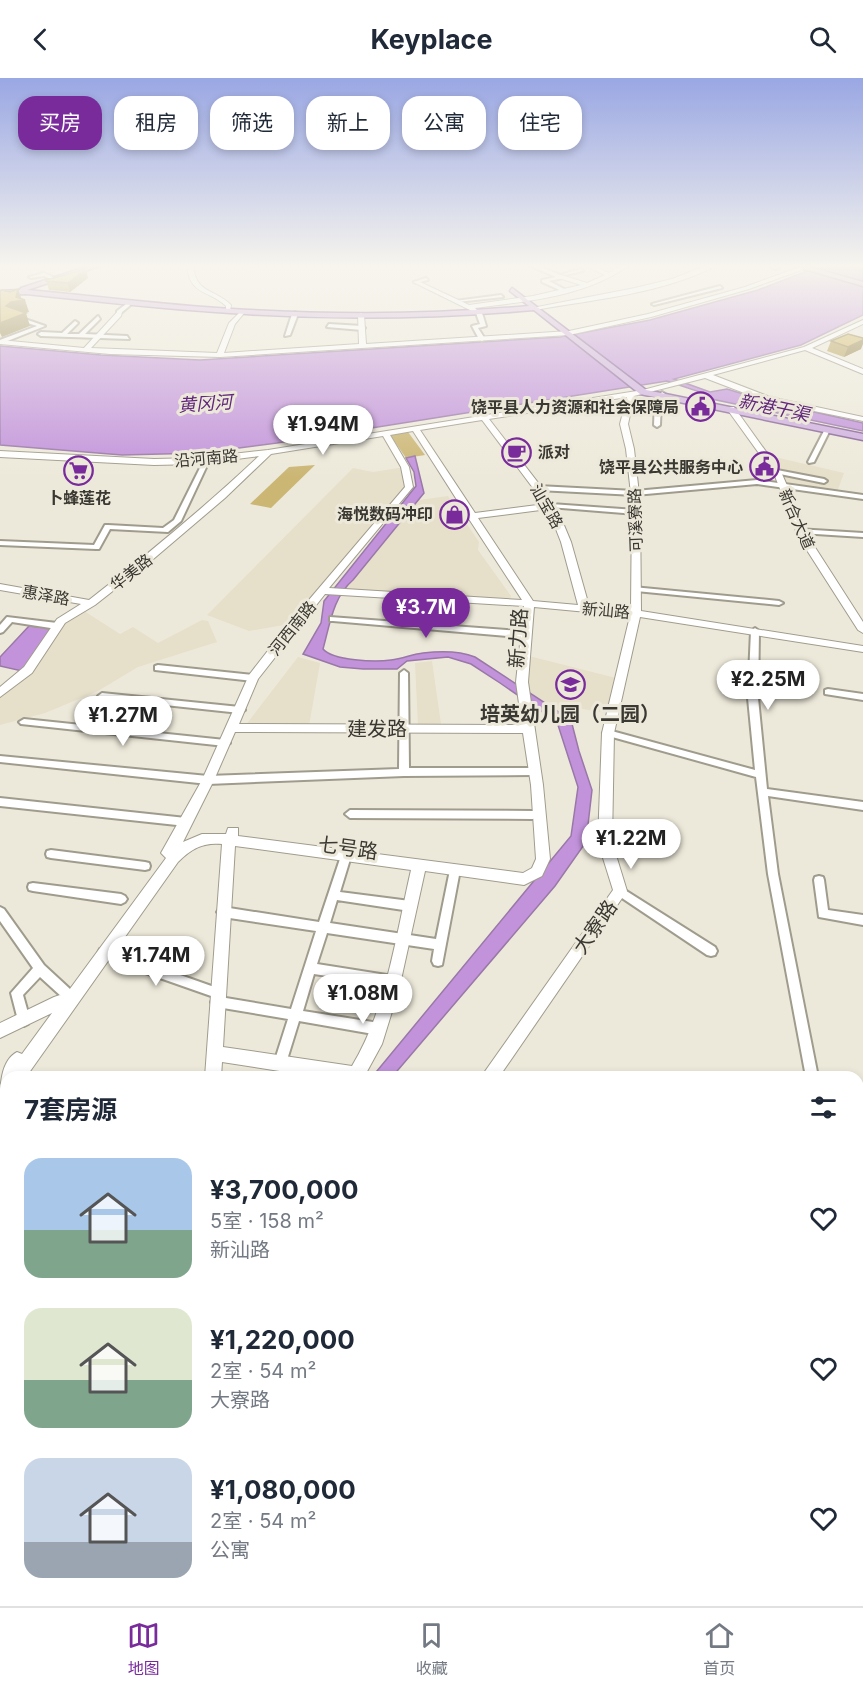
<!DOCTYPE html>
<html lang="zh">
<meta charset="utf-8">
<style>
body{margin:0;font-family:Inter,"Noto Sans SC",sans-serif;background:#f2f2f3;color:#1f2937;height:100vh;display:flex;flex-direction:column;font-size:22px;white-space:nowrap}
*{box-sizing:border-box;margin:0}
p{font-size:20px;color:#747a83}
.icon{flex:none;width:33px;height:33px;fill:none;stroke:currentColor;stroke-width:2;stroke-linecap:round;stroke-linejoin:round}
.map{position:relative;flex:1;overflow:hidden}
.drawer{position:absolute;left:0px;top:993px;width:864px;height:536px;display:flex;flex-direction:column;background:#fff;border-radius:18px 18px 0 0;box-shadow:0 3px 9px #0003}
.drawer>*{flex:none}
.top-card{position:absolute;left:18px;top:18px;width:828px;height:54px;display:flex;gap:12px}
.price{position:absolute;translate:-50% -51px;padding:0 14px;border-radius:21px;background:#fff;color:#222;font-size:20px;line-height:39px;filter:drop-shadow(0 2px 3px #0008)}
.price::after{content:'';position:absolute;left:50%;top:36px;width:18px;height:14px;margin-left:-9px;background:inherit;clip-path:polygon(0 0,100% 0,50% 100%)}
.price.current{background:#792b9c;color:#fff}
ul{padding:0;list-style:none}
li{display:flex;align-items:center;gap:18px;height:150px;padding:0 24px}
li span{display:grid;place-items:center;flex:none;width:168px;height:120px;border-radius:18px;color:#555}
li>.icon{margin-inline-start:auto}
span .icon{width:72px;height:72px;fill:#fffc;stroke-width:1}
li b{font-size:26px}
h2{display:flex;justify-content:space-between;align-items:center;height:72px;padding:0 24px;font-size:26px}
.chip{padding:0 21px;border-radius:18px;background:#fff;box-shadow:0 3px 9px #0003;font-size:21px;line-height:54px}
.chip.current{background:#792b9c;color:#fff}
header{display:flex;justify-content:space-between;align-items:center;height:78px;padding:0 24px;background:#fff;font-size:27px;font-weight:700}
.dock{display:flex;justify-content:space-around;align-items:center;height:84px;border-top:2px solid #e0e1e3;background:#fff;font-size:16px;color:#747a83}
.dock a{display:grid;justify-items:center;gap:3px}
.dock .current{color:#792b9c}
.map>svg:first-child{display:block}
.built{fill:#e6dfc9}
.green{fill:#cbb674}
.water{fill:#c293db;stroke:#9978a8;stroke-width:1.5}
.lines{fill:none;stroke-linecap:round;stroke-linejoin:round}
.stream{stroke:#9978a8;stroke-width:4.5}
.street-casing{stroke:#a09c8d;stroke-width:4}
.secondary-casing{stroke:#a09c8d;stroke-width:2}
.primary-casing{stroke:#856295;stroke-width:3}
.street{fill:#fff;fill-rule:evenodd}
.secondary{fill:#fff;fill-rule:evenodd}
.primary{fill:#ceaedf;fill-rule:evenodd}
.wall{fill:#b29b4d}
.shaded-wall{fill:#917e3f}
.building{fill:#cfb45a;stroke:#917e3f;stroke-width:1.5}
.labels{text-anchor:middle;stroke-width:6;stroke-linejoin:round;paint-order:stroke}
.far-poi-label{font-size:16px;font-weight:bold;fill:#3a3832;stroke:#ede9da;text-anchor:end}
.far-street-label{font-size:16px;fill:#3a3832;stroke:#ede9da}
.far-water-label{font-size:18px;font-style:italic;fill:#61277c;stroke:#ede9da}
.street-label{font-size:20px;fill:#3a3832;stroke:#ede9da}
.poi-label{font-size:20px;font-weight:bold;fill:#3a3832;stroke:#ede9da}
</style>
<header><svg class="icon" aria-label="back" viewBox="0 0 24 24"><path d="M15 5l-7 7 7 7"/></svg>Keyplace<svg class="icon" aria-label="search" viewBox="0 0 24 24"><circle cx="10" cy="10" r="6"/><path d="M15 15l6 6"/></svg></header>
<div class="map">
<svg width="863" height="1528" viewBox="0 0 863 1528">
<rect width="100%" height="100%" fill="#ede9da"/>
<path class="built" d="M772 380H779L844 395 837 414 786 404Z
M405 389 409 409 295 545 249 553 207 537 353 390 373 394Z
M448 418 479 464 478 472 511 518 510 521 343 511 353 502 419 422Z
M81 531 120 556 133 549 158 565 202 542 208 543 217 564 138 589 98 613 45 635 0 647V618L59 549Z
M525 577 616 600 606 635 577 630 558 634 541 623 527 612Z
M298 579 320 585 309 648H245Z
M432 583 441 646 418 648 415 585Z
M6 1095V1232L0 1229V1104Z
M6 1234V1367L0 1377V1243Z
M213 1523H304L305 1528H213Z"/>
<path class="green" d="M408 354 425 377 406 380 390 357Z
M315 387 271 430 250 426 289 389Z"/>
<path class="water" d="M825 186H863V237L801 267 674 301 710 314 727 311 766 323 863 345V353L702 319 700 314 667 303 277 365 201 375 122 377 0 367V268L101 277 200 282 560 259 650 242 758 212Z
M415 378 424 415 353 502C333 519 330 546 323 571 333 583 376 584 391 582 402 581 413 576 423 575 440 573 460 573 475 579L571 642 579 673 592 712 586 764 555 808 392 999H372L571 758 578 709 557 644 500 605 471 586 448 579 407 583 397 591H363L340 589 303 576 321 545 324 523 416 408 414 394 406 380Z
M29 548 51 550 22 593 0 588V579Z
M858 1107 863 1114V1305L858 1308Z"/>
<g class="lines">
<path class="stream" d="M858 1432 863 1440"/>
<defs>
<path id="street" d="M526 186H533L563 198V200L549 203 568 213 564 214 542 204V202L556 199Z
M778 186H785L776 191 772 190Z
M581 191 583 193 565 197 563 196Z
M44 195 57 201 53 202 44 198 31 200 29 199Z
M426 200 428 202 416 205 414 204Z
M720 208 722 210 654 227 652 226Z
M501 217 503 219 457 224 455 223Z
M130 223 134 224 121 235H117V233Z
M479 233 482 235 486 248 478 250 485 261 482 263 479 261 472 248 480 246 476 235Z
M295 234 298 236 290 257 285 258 292 236Z
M98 238 100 241 85 256 127 258 129 261 41 258 38 256 41 254 62 255 75 243 78 245 67 256H79Z
M15 239H19L45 248 0 266V262L37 248 15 241Z
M329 246 362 248 365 250 362 252 327 249Z
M662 314 665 316 661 323 660 347 657 349 654 347 655 323Z
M825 351 830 352 814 384 809 385 808 384Z
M205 380 210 381 181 443 168 454 110 451 99 471H96L0 467V463L94 467 105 447H108L163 450 174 442Z
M777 392 824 401 827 403 824 405 775 395 774 394Z
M757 402 863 417V421L757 406 635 417 538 412 535 410 538 408 635 413Z
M551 426 636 432 640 434 636 436 549 429 547 428Z
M797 451 863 455V459L800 455 796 453Z
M633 509 779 523 783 525 779 527 636 513H633Z
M7 539 57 545 61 548 57 551 12 544 3 554 0 555V547Z
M330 539 520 553 524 556 520 559 333 543H330Z
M755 550 759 553 758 620 767 711 863 724V732L768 718 778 796 818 999H806L768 796 756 699 605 657 603 655 608 652 755 692 748 620 751 553Z
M158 587 253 597 257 600 253 603 155 592V588Z
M404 592 408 595 409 690H529L534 694 532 697 404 698 208 706 0 684V678L208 698 399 691 400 595Z
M828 611 863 616V622L825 616V612Z
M102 615 240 629 245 632 240 635 99 620 98 618Z
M24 641 225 662 230 665 225 668 21 646 19 644Z
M0 720 186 740 191 744 186 748 0 728Z
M350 732 533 733 538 737 533 741 350 740 345 736Z
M51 772 145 784 149 785 150 788 149 791 145 792 51 780 47 779 46 776 47 773Z
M346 774 350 775 351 778 340 814 410 823 414 825 416 828 414 831 410 833 337 822 330 845 436 861 450 792 451 789H459L460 792 442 887 438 888 434 887 432 883 434 871 327 855 317 886 393 898 397 899 399 903 397 907 393 908 314 896 303 933 379 945 383 947 385 951 383 955 379 957 299 943 286 985 285 989 280 991 275 989 274 985 288 941 217 929 213 928 211 924 214 919 100 879 98 875 100 871 104 870 217 910 221 911 223 915 220 919 291 931 316 853 223 839 219 837 217 834 219 831 223 829 319 844 342 775Z
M819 798 823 799 824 802 828 832 863 837V847L819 839 814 802 815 799Z
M33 805 121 816 125 818 127 821 125 824 121 826 33 813 29 812 28 809 29 806Z
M620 809 715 869 717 873 715 877 711 878 707 877 616 816 614 813 616 810Z
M0 829 4 831 44 887 70 911 72 915 70 919 66 920 62 919 40 899 23 917 30 942 28 946 24 948 20 946 18 942 11 915 33 890 0 843Z
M858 1083 863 1085V1103L858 1101Z
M858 1402 863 1404V1428L858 1426Z
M745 1522H765L767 1528H747Z"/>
<path id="secondary" d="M187 186H193C195 216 214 210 231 227L230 233H226V228C208 211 189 218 187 186Z
M581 186H590L609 195 623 186H631C586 219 528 223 475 230L477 232 474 234 413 204 418 203 469 227 533 218 581 207 559 200 561 197 587 205 605 197Z
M710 186H719C664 216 595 221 535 232L532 230 635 210 672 201Z
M808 186H818L749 211 651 239 569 257 220 279 110 276 0 266V262L84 270 119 232 122 234 121 238 91 270 217 275 229 245 242 232 245 234 235 246 224 275 359 266 358 237 361 235 364 237 366 266 569 253 648 236 745 209Z
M863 242V246L812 270 863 291V296L805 272 713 297 770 319 863 339V343L765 323 705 300 634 318 628 346 634 371 640 425 641 533 863 568V574L640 539 614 655 612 764 627 813 499 999H481L613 812 598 764 602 655 630 538 534 529 528 604 543 707 550 781 542 798 524 807 425 793 399 911 382 966 364 999H318L222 984 221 999H205L222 766C203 764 191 771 178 784L26 999H6V1027L0 1029C0 1010 0 983 17 974L22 976 52 935 0 960V945L54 919 60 917 64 919 166 780 161 775 202 702 249 597 291 543 405 409 401 389 383 358 271 376 225 420 151 483 95 527 65 545 32 595 0 619V609L24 589 57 541 81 526 0 512V506L89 522C148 476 205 429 259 378L198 386 154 387 0 379V373L154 381 198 380 268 372 643 312 804 269ZM627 319 620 346 626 371 632 425 631 531 589 528 571 464 556 428 489 341ZM482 342 545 426 475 435 420 352ZM413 353 466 436 464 438 469 441 522 522 329 510 413 409 409 389 390 357ZM548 431 561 464 578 527 533 523 478 440ZM325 516 524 528 516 604 522 647 239 646 258 601ZM235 654 523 655 531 707 536 781 532 790 523 795 238 758V750H228L226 756H202L183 764 214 702ZM235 768 411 792C396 857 387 930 352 988L223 969Z
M728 329H734L782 396 811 463 863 544V555L858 552 801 463 774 396 727 331Z
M863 1012V1029L858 1031V1014Z
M176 1522H200V1528H176Z
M453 1522H477L479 1528H455Z"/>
<path id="primary" d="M95 186H106L27 212C95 218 163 227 232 231 331 237 430 237 529 228L510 213 512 210 646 312 863 356V362L640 316 534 232C432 241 331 242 230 235 162 231 94 223 26 216L0 217V213L20 212 21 210Z
M787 186H799L863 204V208Z"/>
</defs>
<use href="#street" class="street-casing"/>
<use href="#secondary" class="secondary-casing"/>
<use href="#primary" class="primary-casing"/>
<use href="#street" class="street"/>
<use href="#secondary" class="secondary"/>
<use href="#primary" class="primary"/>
</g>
<path class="wall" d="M88 200 70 214 49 212 46 202Z
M831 263 861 271 844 279 827 273Z"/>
<path class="shaded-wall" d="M86 191 88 200 70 214 68 205Z
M18 211 22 222H25L29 234 15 237 6 228 16 219Z
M26 235 30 248 2 259 0 255V245Z
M863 262V266L861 271 844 279 848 269Z"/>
<path class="building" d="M86 191 68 205 46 203V202Z
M18 211 16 219 25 222 11 224 6 228 26 235 0 245V213L2 212 10 214Z
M848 256 863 260V262L848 269 831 263Z"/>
<linearGradient id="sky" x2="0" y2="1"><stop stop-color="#99a7e3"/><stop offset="0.47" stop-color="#f7f5ee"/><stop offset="1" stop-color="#f7f5ee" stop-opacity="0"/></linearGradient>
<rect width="863" height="400" fill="url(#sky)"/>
<defs>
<symbol id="civic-ring" viewBox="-11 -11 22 22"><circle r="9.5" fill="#ede9da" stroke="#792b9c" stroke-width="1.5"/><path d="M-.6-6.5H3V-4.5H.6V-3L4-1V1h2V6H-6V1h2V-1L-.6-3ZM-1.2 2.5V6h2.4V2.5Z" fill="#792b9c"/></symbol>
<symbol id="cafe-ring" viewBox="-11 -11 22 22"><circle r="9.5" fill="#ede9da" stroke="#792b9c" stroke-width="1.5"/><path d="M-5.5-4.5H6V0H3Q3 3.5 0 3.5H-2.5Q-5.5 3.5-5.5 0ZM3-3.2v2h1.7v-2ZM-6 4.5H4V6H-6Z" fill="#792b9c"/></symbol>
<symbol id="supermarket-ring" viewBox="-11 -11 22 22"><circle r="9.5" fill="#ede9da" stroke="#792b9c" stroke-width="1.5"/><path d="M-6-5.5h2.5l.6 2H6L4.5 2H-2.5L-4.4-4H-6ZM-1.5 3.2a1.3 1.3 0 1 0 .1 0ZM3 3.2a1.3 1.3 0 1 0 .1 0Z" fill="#792b9c"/></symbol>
<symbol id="shop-ring" viewBox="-11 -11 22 22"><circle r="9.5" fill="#ede9da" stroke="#792b9c" stroke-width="1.5"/><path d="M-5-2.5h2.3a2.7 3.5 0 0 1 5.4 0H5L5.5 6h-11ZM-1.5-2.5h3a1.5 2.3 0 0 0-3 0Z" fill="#792b9c"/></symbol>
<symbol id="school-ring" viewBox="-11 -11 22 22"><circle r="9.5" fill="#ede9da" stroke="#792b9c" stroke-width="1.5"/><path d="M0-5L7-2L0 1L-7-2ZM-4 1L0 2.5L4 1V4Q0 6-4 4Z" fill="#792b9c"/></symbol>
</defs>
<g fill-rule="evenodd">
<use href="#civic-ring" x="684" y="312" width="33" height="33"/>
<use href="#cafe-ring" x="500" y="358" width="33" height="33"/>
<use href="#civic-ring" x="748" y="372" width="33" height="33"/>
<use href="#supermarket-ring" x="62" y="376" width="33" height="33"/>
<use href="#shop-ring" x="438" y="420" width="33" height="33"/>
<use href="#school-ring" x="554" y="590" width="33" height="33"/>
</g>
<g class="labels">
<g class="far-poi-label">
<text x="679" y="335">饶平县人力资源和社会保障局</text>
<text x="538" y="380" text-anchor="start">派对</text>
<text x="743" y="395">饶平县公共服务中心</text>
<text x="79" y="426" text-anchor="middle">卜蜂莲花</text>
<text x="433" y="442">海悦数码冲印</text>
</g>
<g class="far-street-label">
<text transform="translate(206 380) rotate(-5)" y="6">沿河南路</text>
<text transform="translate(547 428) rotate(60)" y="6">汕宝路</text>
<text transform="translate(797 441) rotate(66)" y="6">新合大道</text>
<text transform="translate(635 442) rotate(-92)" y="6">可溪寮路</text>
<text transform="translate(131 494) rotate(-38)" y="6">华美路</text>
<text transform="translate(46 517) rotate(10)" y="6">惠泽路</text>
<text transform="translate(606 532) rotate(5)" y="6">新汕路</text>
<text transform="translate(292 550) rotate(-51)" y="6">河西南路</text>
</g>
<g class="far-water-label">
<text transform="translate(205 326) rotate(-4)" y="6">黄冈河</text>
<text transform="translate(774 330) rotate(12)" y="6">新港干渠</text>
</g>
<g class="street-label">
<text transform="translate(518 560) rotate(-86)" y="7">新力路</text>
<text x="377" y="658">建发路</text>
<text transform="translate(348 770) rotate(8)" y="7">七号路</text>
<text transform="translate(595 849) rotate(-55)" y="7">大寮路</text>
</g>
<g class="poi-label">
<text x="570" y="643">培英幼儿园（二园）</text>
</g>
</g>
</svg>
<b class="price" style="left:323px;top:378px">¥1.94M</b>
<b class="price current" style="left:426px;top:561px">¥3.7M</b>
<b class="price" style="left:768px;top:633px">¥2.25M</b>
<b class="price" style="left:123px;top:669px">¥1.27M</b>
<b class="price" style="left:631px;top:792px">¥1.22M</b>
<b class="price" style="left:156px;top:909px">¥1.74M</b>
<b class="price" style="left:363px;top:947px">¥1.08M</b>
<div class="top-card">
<a class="chip current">买房</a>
<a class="chip">租房</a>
<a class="chip">筛选</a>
<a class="chip">新上</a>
<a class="chip">公寓</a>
<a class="chip">住宅</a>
</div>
<section class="drawer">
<h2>7套房源<svg class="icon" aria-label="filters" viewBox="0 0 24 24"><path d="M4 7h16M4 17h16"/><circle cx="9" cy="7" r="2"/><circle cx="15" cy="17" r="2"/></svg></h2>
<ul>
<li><span style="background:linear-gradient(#a9c7e8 60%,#7fa58c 0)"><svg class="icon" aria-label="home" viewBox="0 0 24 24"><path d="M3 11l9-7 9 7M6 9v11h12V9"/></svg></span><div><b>¥3,700,000</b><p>5室 · 158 m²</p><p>新汕路</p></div><svg class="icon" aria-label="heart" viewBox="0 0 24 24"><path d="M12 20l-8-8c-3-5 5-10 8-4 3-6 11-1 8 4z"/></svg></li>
<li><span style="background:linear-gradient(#dfe7d0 60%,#7fa58c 0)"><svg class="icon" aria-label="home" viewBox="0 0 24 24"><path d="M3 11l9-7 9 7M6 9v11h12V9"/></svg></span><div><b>¥1,220,000</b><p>2室 · 54 m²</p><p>大寮路</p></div><svg class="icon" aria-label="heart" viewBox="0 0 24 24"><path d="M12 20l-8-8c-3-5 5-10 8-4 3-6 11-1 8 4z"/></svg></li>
<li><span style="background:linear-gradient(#c9d6e8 70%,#9aa5b1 0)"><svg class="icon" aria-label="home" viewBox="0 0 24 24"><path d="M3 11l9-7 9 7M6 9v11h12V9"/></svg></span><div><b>¥1,080,000</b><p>2室 · 54 m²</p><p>公寓</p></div><svg class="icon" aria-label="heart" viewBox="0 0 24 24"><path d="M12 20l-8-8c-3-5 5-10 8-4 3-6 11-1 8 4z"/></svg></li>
</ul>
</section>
</div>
<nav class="dock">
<a class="current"><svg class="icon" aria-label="map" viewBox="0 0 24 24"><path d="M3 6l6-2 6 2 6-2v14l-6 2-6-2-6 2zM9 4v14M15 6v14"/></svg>地图</a>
<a><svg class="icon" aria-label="saved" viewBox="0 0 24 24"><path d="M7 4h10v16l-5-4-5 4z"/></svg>收藏</a>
<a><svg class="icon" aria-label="home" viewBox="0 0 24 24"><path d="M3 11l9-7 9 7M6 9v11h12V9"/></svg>首页</a>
</nav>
